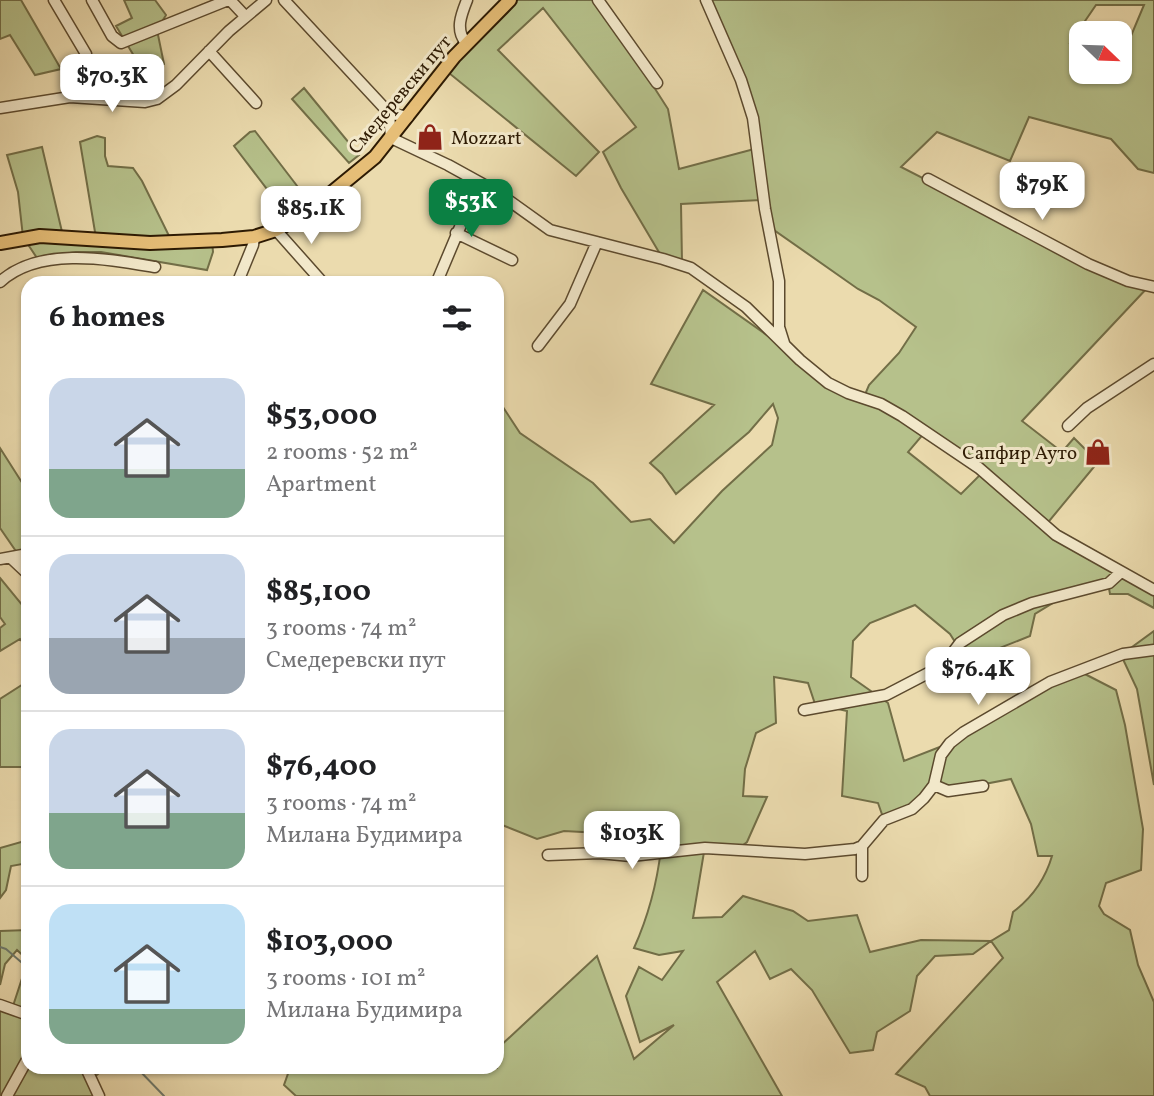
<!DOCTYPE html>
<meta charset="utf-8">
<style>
body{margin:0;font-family:Vollkorn,serif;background:#f2f2f2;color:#202124;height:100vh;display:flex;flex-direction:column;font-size:26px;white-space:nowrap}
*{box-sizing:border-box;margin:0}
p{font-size:23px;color:#757577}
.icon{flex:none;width:38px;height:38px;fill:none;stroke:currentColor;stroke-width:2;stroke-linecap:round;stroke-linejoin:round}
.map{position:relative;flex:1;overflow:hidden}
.sheet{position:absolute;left:21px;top:276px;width:483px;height:798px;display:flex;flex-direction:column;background:#fff;border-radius:21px;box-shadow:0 2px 5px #0004}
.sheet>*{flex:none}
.needle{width:46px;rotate:113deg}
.controls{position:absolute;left:1069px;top:21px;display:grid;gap:14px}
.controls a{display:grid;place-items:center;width:63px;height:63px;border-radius:14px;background:#fff;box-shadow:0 2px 5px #0004;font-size:35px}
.price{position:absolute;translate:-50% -60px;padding:0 16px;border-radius:14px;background:#fff;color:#222;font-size:23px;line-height:46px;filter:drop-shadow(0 2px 4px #0008)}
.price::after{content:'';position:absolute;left:50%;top:42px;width:21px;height:16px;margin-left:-10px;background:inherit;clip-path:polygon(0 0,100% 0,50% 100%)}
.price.current{background:#0b8043;color:#fff}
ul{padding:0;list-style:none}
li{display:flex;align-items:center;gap:21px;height:175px;padding:0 28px}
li+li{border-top:2px solid #e0e0e0}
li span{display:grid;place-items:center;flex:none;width:196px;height:140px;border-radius:21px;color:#555}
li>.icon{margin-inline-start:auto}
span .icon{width:84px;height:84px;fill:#fffc;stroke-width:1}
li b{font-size:30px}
h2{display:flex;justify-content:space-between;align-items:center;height:84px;padding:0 28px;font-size:30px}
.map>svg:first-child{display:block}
.green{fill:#b6c18b;stroke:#726e47;stroke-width:2;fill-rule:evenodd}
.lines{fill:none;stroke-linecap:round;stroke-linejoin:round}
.stream{stroke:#6e796c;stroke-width:2}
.minor-casing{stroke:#5c4a2e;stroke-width:13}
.major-casing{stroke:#2d1a03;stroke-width:16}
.minor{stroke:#f2e8ca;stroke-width:10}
.major{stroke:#e6be77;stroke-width:12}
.labels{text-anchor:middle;stroke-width:6;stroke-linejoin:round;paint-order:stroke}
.street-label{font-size:19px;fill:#2d1a03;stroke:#f2e8ca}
.poi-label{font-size:19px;fill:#2d1a03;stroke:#f2e8ca;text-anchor:start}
</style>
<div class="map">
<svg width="1154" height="1096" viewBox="0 0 1154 1096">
<rect width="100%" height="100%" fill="#ebdbae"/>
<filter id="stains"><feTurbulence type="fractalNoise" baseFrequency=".00286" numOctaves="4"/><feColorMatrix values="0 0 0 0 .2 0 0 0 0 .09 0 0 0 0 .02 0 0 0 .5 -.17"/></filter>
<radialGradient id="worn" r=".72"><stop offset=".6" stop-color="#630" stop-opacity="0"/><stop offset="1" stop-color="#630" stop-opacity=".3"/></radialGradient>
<path class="green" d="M0 0H21L61 69 35 75 10 35 0 39Z
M124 0H155L166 15 157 30 164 64 153 71 157 88 151 92 146 76 116 26 132 18Z
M510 0H598L668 109 679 169 758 148 753 118 706 0H1154V173L1138 169 1111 139 1029 117 1010 161 937 132 901 167 1038 237 1149 286 1022 421 1062 452 1074 438 1098 462 1045 526 1154 590V608L1128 594H1110L1108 583 1076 589 1035 614 1030 636 967 661 950 634 915 605 870 623 853 641 851 677 888 703 904 761 950 743 1079 671 1116 690 1125 725 1143 829 1141 870 1106 883 1099 906 1104 914 1130 930 1138 965 1154 1002V1096H930L925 1087 896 1074 1003 958 991 941 973 954 935 956 917 976 910 1011 877 1032 873 1050 850 1053 812 990 791 969 770 979 755 951 717 982 782 1096H296L284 1085 290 1068H497V1049L597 956 634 1059 674 1025 640 1042 626 996 639 967 662 980 683 951 659 955 634 948C648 917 657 883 661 849L645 848 628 852 619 834 564 831 537 839 497 823V398L520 433 593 483 631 522 650 519 674 543 722 491 772 445 778 418 773 404 749 432 676 494 662 474 650 463 714 405 651 384 703 290 812 367 828 383 864 397 869 385 899 353 916 327 879 300 858 289 774 230 761 200 681 204 682 262 663 259 621 188 603 152 636 127 543 8 498 50 599 152 576 176 444 69ZM1096 5H1144L1120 62V72H1082L1081 48 1070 43ZM925 432 983 472 961 494 908 452ZM774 677 808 683 815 704 847 711 842 796 878 803 884 820 924 798 934 785 948 791 1011 779 1031 824 1038 856H1052C1045 880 1033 897 1013 912L1009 930 991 941 921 940 870 952 857 915 808 921 793 911 743 896 722 917 693 918 704 852 738 849 747 842 767 797 743 796 745 769 756 733 776 723Z
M304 88 359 155 349 163 292 99Z
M255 131 304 195 283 210 234 146 250 132Z
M97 136 105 138V156L108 166 133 168 142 181 172 242 212 241 213 252 207 270 101 252H76L37 258 23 237 18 192 7 155 42 147 63 236 102 239 95 232 80 142Z
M0 448 28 492V554L20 557 0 528Z
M0 578 28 612V648L20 639 0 651V628L5 624 0 617Z
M1154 631V785L1137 689 1121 655Z
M28 681V743L22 746 24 767H0V699Z
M28 840V863L11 866 6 890 0 898V848Z
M28 930V1068H105L92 1079 99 1096H0V1005L12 1009 28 960 17 950 5 964 0 985V931Z"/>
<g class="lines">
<path class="stream" d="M0 947 6 949 28 968
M137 1068 164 1096"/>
<defs>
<path id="minor" d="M54 0 86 54
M92 0 112 36 121 43 228 0
M230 0 245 16
M284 0 389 113 408 117
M598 0 657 83
M706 0 741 80 753 118 765 209 779 281V327L784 343
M466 43C455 30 461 15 467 0
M209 51 256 103
M0 108 70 97 145 102 157 99 176 85 229 31 266 0
M389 113 391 138 448 165 497 192 550 230 663 259 691 268 746 307 800 360 828 383 848 393 881 404 902 416 979 468 1056 535 1154 590
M928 179 1088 264 1128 281 1154 287
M276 230 324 284
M456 233 512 260
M0 282C39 246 108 259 155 267
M237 284 253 245 254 237
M436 284 479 182
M538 346 570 304 597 242
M1068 426 1087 408 1154 364
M11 558 28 574
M0 559 28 554
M804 710 886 695 936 669 948 659 960 643 1003 615 1032 603 1109 583 1121 572
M934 785 948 791 983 786
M548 855 599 853 631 856 705 848 805 854 855 849 862 846 884 820 912 809 924 798 934 785 941 755 950 743 964 732 1050 682 1123 654 1154 650
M862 876V846
M0 1005 28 1015
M86 1068 99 1096
M7 1096 28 1058"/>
<path id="major" d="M0 243 40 236 150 243 222 240 254 237 276 230 295 220 324 199 375 157 454 57 510 0"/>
</defs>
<use href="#minor" class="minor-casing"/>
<use href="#major" class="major-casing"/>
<use href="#minor" class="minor"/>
<use href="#major" class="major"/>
</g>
<defs>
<symbol id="shop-bare" viewBox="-9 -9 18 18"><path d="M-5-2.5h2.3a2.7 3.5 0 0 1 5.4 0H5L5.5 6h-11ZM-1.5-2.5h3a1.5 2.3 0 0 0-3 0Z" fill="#8f2418" stroke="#f2e8ca" stroke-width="2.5" paint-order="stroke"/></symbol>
</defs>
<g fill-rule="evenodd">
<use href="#shop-bare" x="411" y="118" width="38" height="38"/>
<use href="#shop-bare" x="1079" y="433" width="38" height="38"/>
</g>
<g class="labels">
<g class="street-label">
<text transform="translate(399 94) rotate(-50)" y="7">Смедеревски пут</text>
</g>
<g class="poi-label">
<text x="451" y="144">Mozzart</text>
<text x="1077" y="459" text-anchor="end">Сапфир Ауто</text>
</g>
</g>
<rect width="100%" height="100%" filter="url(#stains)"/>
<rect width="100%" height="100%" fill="url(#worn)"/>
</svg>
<div class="controls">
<a><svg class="needle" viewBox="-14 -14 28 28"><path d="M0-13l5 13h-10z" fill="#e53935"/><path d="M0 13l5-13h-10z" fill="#757577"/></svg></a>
</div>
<b class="price" style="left:112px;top:114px">$70.3K</b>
<b class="price" style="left:1042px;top:222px">$79K</b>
<b class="price current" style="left:471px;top:239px">$53K</b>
<b class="price" style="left:311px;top:246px">$85.1K</b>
<b class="price" style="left:978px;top:707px">$76.4K</b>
<b class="price" style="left:632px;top:871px">$103K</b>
<section class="sheet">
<h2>6 homes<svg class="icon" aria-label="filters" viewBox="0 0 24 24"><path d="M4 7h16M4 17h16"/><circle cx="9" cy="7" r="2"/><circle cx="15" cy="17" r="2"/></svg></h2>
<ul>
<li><span style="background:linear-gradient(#c9d6e8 65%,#7fa58c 0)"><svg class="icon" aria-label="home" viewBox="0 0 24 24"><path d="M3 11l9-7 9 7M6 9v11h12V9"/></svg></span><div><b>$53,000</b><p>2 rooms · 52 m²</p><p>Apartment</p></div></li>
<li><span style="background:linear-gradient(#c9d6e8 60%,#9aa5b1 0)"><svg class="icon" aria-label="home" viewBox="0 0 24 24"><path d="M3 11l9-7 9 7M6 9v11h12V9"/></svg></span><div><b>$85,100</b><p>3 rooms · 74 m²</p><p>Смедеревски пут</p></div></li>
<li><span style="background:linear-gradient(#c9d6e8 60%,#7fa58c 0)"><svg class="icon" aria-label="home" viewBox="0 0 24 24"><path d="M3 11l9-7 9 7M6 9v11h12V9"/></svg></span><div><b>$76,400</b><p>3 rooms · 74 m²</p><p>Милана Будимира</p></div></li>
<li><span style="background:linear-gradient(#bfe0f5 75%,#7fa58c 0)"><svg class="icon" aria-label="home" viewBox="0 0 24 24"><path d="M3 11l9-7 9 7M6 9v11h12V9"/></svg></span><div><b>$103,000</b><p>3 rooms · 101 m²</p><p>Милана Будимира</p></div></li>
</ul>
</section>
</div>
